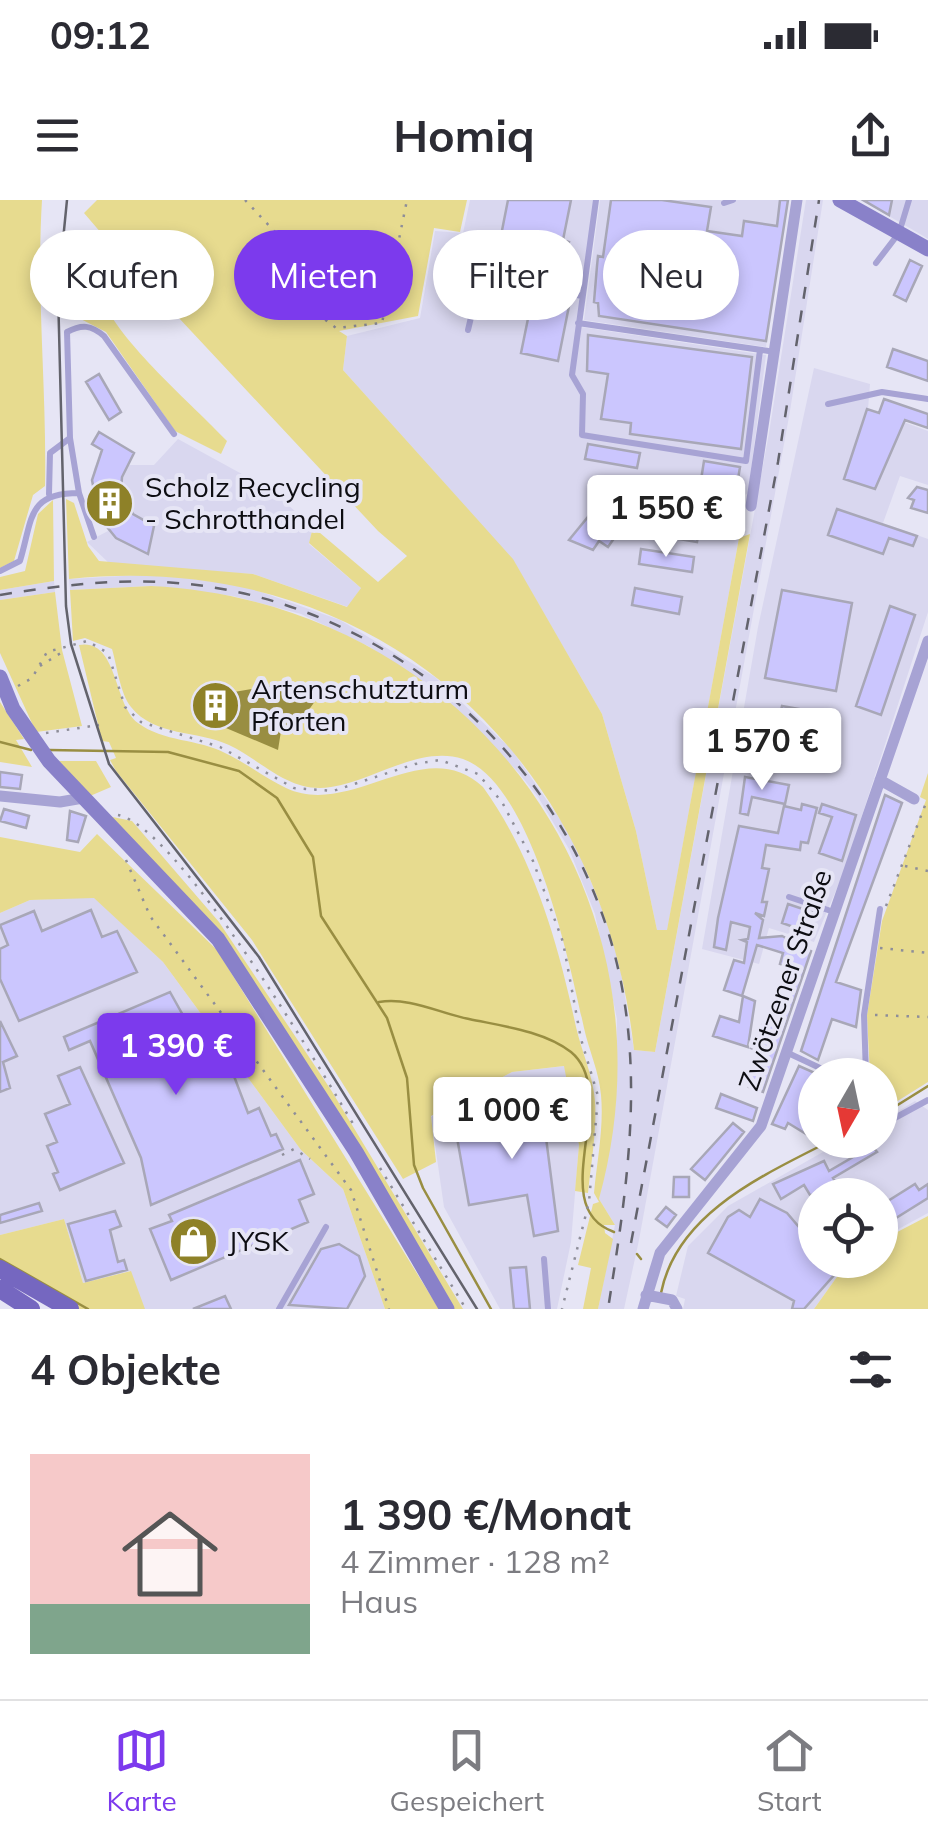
<!DOCTYPE html>
<html lang="de">
<meta charset="utf-8">
<style>
body{margin:0;font-family:Mulish,sans-serif;background:#f7f7f7;color:#2b2b33;height:100vh;display:flex;flex-direction:column;font-size:38px;white-space:nowrap}
*{box-sizing:border-box;margin:0}
p{font-size:32px;color:#7c7c81}
.icon{flex:none;width:55px;height:55px;fill:none;stroke:currentColor;stroke-width:2;stroke-linecap:round;stroke-linejoin:round}
.map{position:relative;height:1109px;overflow:hidden}
.side{display:flex;flex-direction:column;background:#fff;flex:1}
.side>*{flex:none}
.hud{position:absolute;left:30px;top:30px;width:870px;height:90px;display:flex;gap:20px}
.needle{width:65px;rotate:189deg}
.controls{position:absolute;left:798px;top:858px;display:grid;gap:20px}
.controls a{display:grid;place-items:center;width:100px;height:100px;border-radius:50%;background:#fff;box-shadow:0 5px 15px #0003;font-size:50px}
.price{position:absolute;translate:-50% -85px;padding:0 22px;border-radius:10px;background:#fff;color:#222;font-size:32px;line-height:65px;filter:drop-shadow(0 2px 5px #0008)}
.price::after{content:'';position:absolute;left:50%;top:60px;width:30px;height:22px;margin-left:-15px;background:inherit;clip-path:polygon(0 0,100% 0,50% 100%)}
.price.selected{background:#7c3aed;color:#fff}
ul{padding:0;list-style:none}
li{display:flex;align-items:center;gap:30px;height:250px;padding:0 30px}
li span{display:grid;place-items:center;flex:none;width:280px;height:200px;border-radius:0px;color:#555}
li>.icon{margin-inline-start:auto}
span .icon{width:120px;height:120px;fill:#fffc;stroke-width:1}
li b{font-size:42px}
h2{display:flex;justify-content:space-between;align-items:center;height:120px;padding:0 30px;font-size:42px}
.chip{padding:0 35px;border-radius:45px;background:#fff;box-shadow:0 5px 15px #0003;font-size:35px;line-height:90px}
.chip.selected{background:#7c3aed;color:#fff}
.status{display:flex;justify-content:space-between;align-items:center;height:70px;padding:0 50px;background:#fff;direction:ltr}
.status svg{height:28px;fill:currentColor}
header{display:flex;justify-content:space-between;align-items:center;height:130px;padding:0 30px;background:#fff;font-size:45px;font-weight:700}
.tab-bar{display:flex;justify-content:space-around;align-items:center;height:140px;border-top:2px solid #e1e1e2;background:#fff;font-size:28px;color:#7c7c81}
.tab-bar a{display:grid;justify-items:center;gap:5px}
.tab-bar .selected{color:#7c3aed}
.map>svg:first-child{display:block}
.built{fill:#d9d7ef}
.green{fill:#e7db8f}
.water{fill:#998e42}
.lines{fill:none;stroke-linecap:round;stroke-linejoin:round}
.stream{stroke:#998e42;stroke-width:2.5}
.building{fill:#cbc6fe;stroke:#a8a7b7;stroke-width:2.5}
.path{stroke:#8e8e99;stroke-width:2.5;stroke-dasharray:2.5 8;stroke-linecap:butt}
.lane{stroke:#a7a3d4;stroke-width:6}
.street{stroke:#a7a3d4;stroke-width:11}
.secondary{stroke:#8981c9;stroke-width:15}
.primary{stroke:#7567c0;stroke-width:18}
.tram{stroke:#63636c;stroke-width:2.5}
.rail{stroke:#63636c;stroke-width:2.5;stroke-dasharray:12 12;stroke-linecap:butt}
.labels{text-anchor:middle;stroke-width:8;stroke-linejoin:round;paint-order:stroke}
.poi-label{font-size:28px;fill:#0d0d12;stroke:#e6e5f5;text-anchor:start}
.street-label{font-size:28px;fill:#0d0d12;stroke:#e6e5f5}
</style>
<div class="status"><b>09:12</b><svg viewBox="0 0 49 12"><path d="M0 12V9h3v3zM5 12V6h3v6zM10 12V3h3v9zM15 12V0h3v12zM26 1h20v11H26zM47 4h2v5h-2z"/></svg></div>
<header><svg class="icon" aria-label="menu" viewBox="0 0 24 24"><path d="M4 6h16M4 12h16M4 18h16"/></svg>Homiq<svg class="icon" aria-label="share" viewBox="0 0 24 24"><path d="M12 15V3M7 8l5-5 5 5M5 13v7h14v-7"/></svg></header>
<div class="map">
<svg width="928" height="1109" viewBox="0 0 928 1109">
<rect width="100%" height="100%" fill="#e6e5f5"/>
<path class="built" d="M470 0H597L581 127 766 155 748 293 732 303 730 319 739 326V338L667 731 657 730 636 631 602 514 513 360 343 170 347 136 420 118 435 31 463 33Z
M600 0H787L766 147 584 120Z
M806 0H823L790 211 639 1040 624 1109H598L615 1025 599 999 615 910 617 819 595 714 569 649 538 597 518 572 433 489 368 446 301 414 233 396 151 386 70 390 69 379 159 374 244 386 340 420 435 477 512 550 573 638 616 743 634 850 655 852 769 233Z
M861 0H928V39L920 34Z
M814 168 870 184 868 209 928 231V285L900 276 883 323 928 339V412L843 674 814 742 769 728 759 764 702 749 758 427Z
M178 239 271 290 313 327 309 344 361 388 348 407 253 374 111 365 87 342 108 331 92 292 94 269 102 250 127 265H154Z
M54 381 55 392 0 400V390Z
M94 697 163 762 301 950 343 989 385 1109H143L130 1071 83 1083 64 1019 0 1035V713L30 700Z
M565 866 579 945 571 1042 557 1109H500L444 1007 431 917 512 872Z
M915 901 928 910V1013L880 1039V995H815V1060H849L814 1109H683L685 1099 676 1096 688 1046 728 1006 844 940H880V922Z"/>
<path class="green" d="M0 0H42C36 96 47 190 45 286L33 295 14 361 0 368Z
M97 0H467L460 32 434 28 418 116 339 131 347 136 343 170 513 359 602 514 636 631 657 730H667L739 338 750 334 655 852 634 850C602 553 372 347 69 379L66 299 74 303 88 346 99 361 253 374 347 407 361 388 309 343 313 327 378 382 407 356 378 331 120 55 84 13Z
M78 32 91 37C100 57 94 77 102 98 118 141 193 205 227 241L221 254 175 231 106 132 69 113 72 39Z
M53 300 54 381 0 390V377L25 371 38 314Z
M151 386C467 402 684 692 599 999L615 1025H604L605 1033 613 1039 598 1109H583L591 1068 578 1065 593 1004 599 1002 594 993C597 961 604 927 601 895 599 871 589 851 584 828 570 764 532 583 463 559 420 545 373 581 331 587 289 594 263 561 229 545 197 530 155 537 131 507 120 493 117 466 112 449L85 438 73 441 70 390Z
M55 392 62 450 82 526 36 532 0 453V400Z
M79 445C118 438 113 504 138 523 163 542 199 539 225 553 246 563 265 578 286 588 352 619 424 532 483 587 534 658 558 743 576 827 582 853 593 875 595 901 597 931 591 963 588 993L575 991 579 945 564 866 512 872 431 916 436 962 403 979 252 740 116 571 110 560 116 558 109 542 102 541Z
M0 502 24 539 16 540 32 567 0 562Z
M59 561H96L111 587 90 596Z
M928 573V882L880 912V875H870L867 815 882 721 926 600 920 597Z
M103 615 132 621 219 722 331 890 463 1109H452L251 780Z
M97 634 217 750 439 1109H385L343 989 301 950 163 762 94 698 30 700 0 713V637L80 652Z
M928 1016V1109H814L849 1060H880V1041Z
M64 1019 83 1083 131 1071 145 1109H78L0 1065V1035Z"/>
<path class="water" d="M281 484 303 487 318 497 303 518 281 531 278 550 226 528 222 522 233 508 234 492Z"/>
<g class="lines">
<path class="stream" d="M0 542 31 550
M49 550 168 552 239 571 277 598 313 657 321 716 387 818 407 878 414 965 423 988 491 1109
M379 802C410 797 439 813 469 819 502 826 544 831 571 852 622 894 543 1007 614 1032
M880 916 928 886
M637 1054 641 1059
M0 1059 88 1109
M661 1093C677 1012 766 974 832 940"/>
</g>
<path class="building" d="M508 0H571L563 40 569 42 557 79 495 66Z
M611 0H662L711 7 707 31 742 36 744 21 777 26 780 0H788L766 141 599 116 598 103 594 102 597 66 598 56 603 57Z
M863 0H892L889 15Z
M910 60 922 66 906 101 894 95Z
M532 99 569 106 558 161 521 153Z
M588 135 752 157 741 249 630 234 631 223 601 219 608 174 587 171Z
M893 149 928 161V181L887 167Z
M99 174 121 212 109 220 86 182Z
M884 199 928 214V228L905 220 875 289 844 279 867 209 879 213Z
M99 232 134 253 122 277 121 290 133 314 154 326 148 354 116 338 99 317 92 280 102 250 92 244Z
M588 244 640 253 637 268 585 259Z
M704 261 740 267 737 285 701 280Z
M917 287 928 290V313L911 308 914 300 908 298Z
M596 307 624 324 608 347 599 341 593 350 569 340Z
M650 307 701 316 697 342 656 335 657 325 646 323Z
M837 309 917 336 913 346 889 338 883 354 828 335Z
M641 349 694 357 692 372 639 364Z
M635 388 682 397 679 414 632 405Z
M782 390 852 403 836 491 765 478Z
M890 406 915 415 881 515 856 506Z
M782 506 816 512 814 521 823 523 821 534 778 526Z
M0 572 22 575 20 589 0 587Z
M745 577 789 585 785 604 752 597 748 615 740 613Z
M885 595 902 603 836 782 861 790 856 827 832 819 818 860 801 851Z
M802 604 817 608 808 643 801 642 800 650 766 645 762 668 769 669 762 702H767L764 716 755 713 763 720 759 738 782 736 811 751 763 892 749 887 751 881 746 879 761 852 751 848 770 810 777 813 794 768 780 764 783 753 757 745 742 796 724 790 734 760 744 763 747 742 742 740 748 739 750 727 731 722 726 750 714 747 718 718 739 626 778 633 784 606 801 610Z
M822 604 856 615 842 661 819 653 832 617 819 613Z
M4 609 29 616 26 628 0 621Z
M70 611 86 616 78 642 67 640Z
M788 704 812 712 805 731 782 723Z
M91 710 102 737 117 731 137 772 19 821 0 779V749L8 745 0 725 34 711 42 731Z
M170 792 194 835 202 832 214 860 226 855 248 913 259 908 271 936 276 934 283 949 151 1005 141 958 90 841 69 850 64 837Z
M743 796 755 801 748 847 713 836 720 816 739 822Z
M0 821 17 856 3 862 10 888 0 892Z
M799 866 815 873 811 918 815 930 811 937 788 923 785 929 772 924Z
M80 867 124 963 60 990 53 974 58 972 47 946 57 942 45 914 70 904 58 876Z
M540 891 558 1031 534 1036 527 995 469 1005 456 932 514 921 509 896Z
M721 894 757 908 753 921 716 908Z
M733 923 744 932 705 980 691 969Z
M867 940 877 952 833 978 843 995H810L804 985 781 999 773 984 824 961 829 971 865 950 861 943Z
M300 960 314 994 299 1000 308 1022 171 1080 150 1029 172 1021 169 1015Z
M674 977H689V997H673Z
M915 984 919 990 928 984V998L880 1028V1006Z
M760 999 787 1013 815 1046V1060H840L844 1064 804 1109H792L794 1101 708 1053 728 1017 739 1010 750 1017Z
M39 1003 42 1011 0 1023V1015Z
M666 1007 676 1015 667 1027 656 1019Z
M115 1011 121 1026 110 1030 118 1062 124 1060 127 1070 86 1081 68 1024Z
M339 1044 359 1056 365 1076 347 1109 289 1105 321 1049Z
M526 1067 530 1109H514L510 1068Z
M225 1096 231 1109H193Z"/>
<g class="lines">
<path class="path" d="M245 0 276 33 393 62
M292 94 336 128 382 123 407 0
M40 466 64 451
M18 486 32 478 47 452 87 441 108 453 125 507 141 522 220 547 294 588 333 591 415 564 440 560 478 574 502 602 533 661 563 742 581 839 598 896 589 1002 562 1109
M46 533 99 525
M118 615C178 627 319 867 355 927
M126 660 150 716 351 990 389 1109
M905 666 928 671
M886 706 926 603
M880 748 928 753
M875 815 928 817
M282 955 294 949 310 959
M380 968 466 1109"/>
<path class="lane" d="M596 0 572 175 583 194 582 235 746 261 760 150
M724 3 733 0
M490 36 481 75 582 96
M876 63 899 33 909 0
M578 123 775 152
M468 130 481 75
M828 204 882 192 928 199
M70 238 67 132C82 124 91 125 104 136L174 234
M49 294 50 253 70 238 79 293
M0 371 20 361C33 318 27 293 79 293L94 337
M789 697 834 712
M788 853 835 875
M866 875 864 815 880 709
M880 926 928 900
M544 1059 548 1109
M279 1109 326 1027"/>
<path class="street" d="M751 306 797 0
M880 580 914 599
M0 596 60 602 83 598
M646 1095 672 1100 677 1109
M643 1109 660 1053 761 926 928 441"/>
<path class="secondary" d="M840 0 928 49
M0 477 13 509 49 561 218 739 356 952 447 1109"/>
<path class="primary" d="M0 1069 70 1109
M0 1089 31 1109"/>
<path class="tram" d="M67 0 58 91 66 406 71 444 109 564 259 757 477 1109"/>
<path class="rail" d="M0 395C68 384 135 376 204 386 416 416 590 588 624 799 641 903 624 1007 608 1109
M631 1043 778 262 819 0"/>
</g>
<defs>
<symbol id="building-disc" viewBox="-11 -11 22 22"><circle r="9.5" fill="#8e8128" stroke="#e6e5f5"/><path d="M-4-6H4V6H1V3H-1V6H-4ZM-2.5-4.3h1.7v1.8h-1.7ZM.8-4.3h1.7v1.8H.8ZM-2.5-1h1.7V.8h-1.7ZM.8-1h1.7V.8H.8Z" fill="#fff"/></symbol>
<symbol id="shop-disc" viewBox="-11 -11 22 22"><circle r="9.5" fill="#8e8128" stroke="#e6e5f5"/><path d="M-5-2.5h2.3a2.7 3.5 0 0 1 5.4 0H5L5.5 6h-11ZM-1.5-2.5h3a1.5 2.3 0 0 0-3 0Z" fill="#fff"/></symbol>
</defs>
<g fill-rule="evenodd">
<use href="#building-disc" x="82" y="276" width="55" height="55"/>
<use href="#building-disc" x="188" y="478" width="55" height="55"/>
<use href="#shop-disc" x="166" y="1014" width="55" height="55"/>
</g>
<g class="labels">
<g class="poi-label">
<text x="145" y="297">Scholz Recycling<tspan x="145" dy="32">- Schrotthandel</tspan></text>
<text x="251" y="499">Artenschutzturm<tspan x="251" dy="32">Pforten</tspan></text>
<text x="228" y="1051">JYSK</text>
</g>
<g class="street-label">
<text transform="translate(785 780) rotate(-71)" y="10">Zwötzener Straße</text>
</g>
</g>
</svg>
<div class="controls">
<a><svg class="needle" viewBox="-14 -14 28 28"><path d="M0-13l5 13h-10z" fill="#e53935"/><path d="M0 13l5-13h-10z" fill="#7c7c81"/></svg></a>
<a><svg class="icon" aria-label="locate" viewBox="0 0 24 24"><circle cx="12" cy="12" r="6"/><path d="M12 2v4M12 18v4M2 12h4M18 12h4"/></svg></a>
</div>
<b class="price" style="left:666px;top:360px">1 550 €</b>
<b class="price" style="left:762px;top:593px">1 570 €</b>
<b class="price selected" style="left:176px;top:898px">1 390 €</b>
<b class="price" style="left:512px;top:962px">1 000 €</b>
<div class="hud">
<a class="chip">Kaufen</a>
<a class="chip selected">Mieten</a>
<a class="chip">Filter</a>
<a class="chip">Neu</a>
</div>
</div>
<section class="side">
<h2>4 Objekte<svg class="icon" aria-label="filters" viewBox="0 0 24 24"><path d="M4 7h16M4 17h16"/><circle cx="9" cy="7" r="2"/><circle cx="15" cy="17" r="2"/></svg></h2>
<ul>
<li><span style="background:linear-gradient(#f6c9c9 75%,#7fa58c 0)"><svg class="icon" aria-label="home" viewBox="0 0 24 24"><path d="M3 11l9-7 9 7M6 9v11h12V9"/></svg></span><div><b>1 390 €/Monat</b><p>4 Zimmer · 128 m²</p><p>Haus</p></div></li>
</ul>
</section>
<nav class="tab-bar">
<a class="selected"><svg class="icon" aria-label="map" viewBox="0 0 24 24"><path d="M3 6l6-2 6 2 6-2v14l-6 2-6-2-6 2zM9 4v14M15 6v14"/></svg>Karte</a>
<a><svg class="icon" aria-label="saved" viewBox="0 0 24 24"><path d="M7 4h10v16l-5-4-5 4z"/></svg>Gespeichert</a>
<a><svg class="icon" aria-label="home" viewBox="0 0 24 24"><path d="M3 11l9-7 9 7M6 9v11h12V9"/></svg>Start</a>
</nav>
